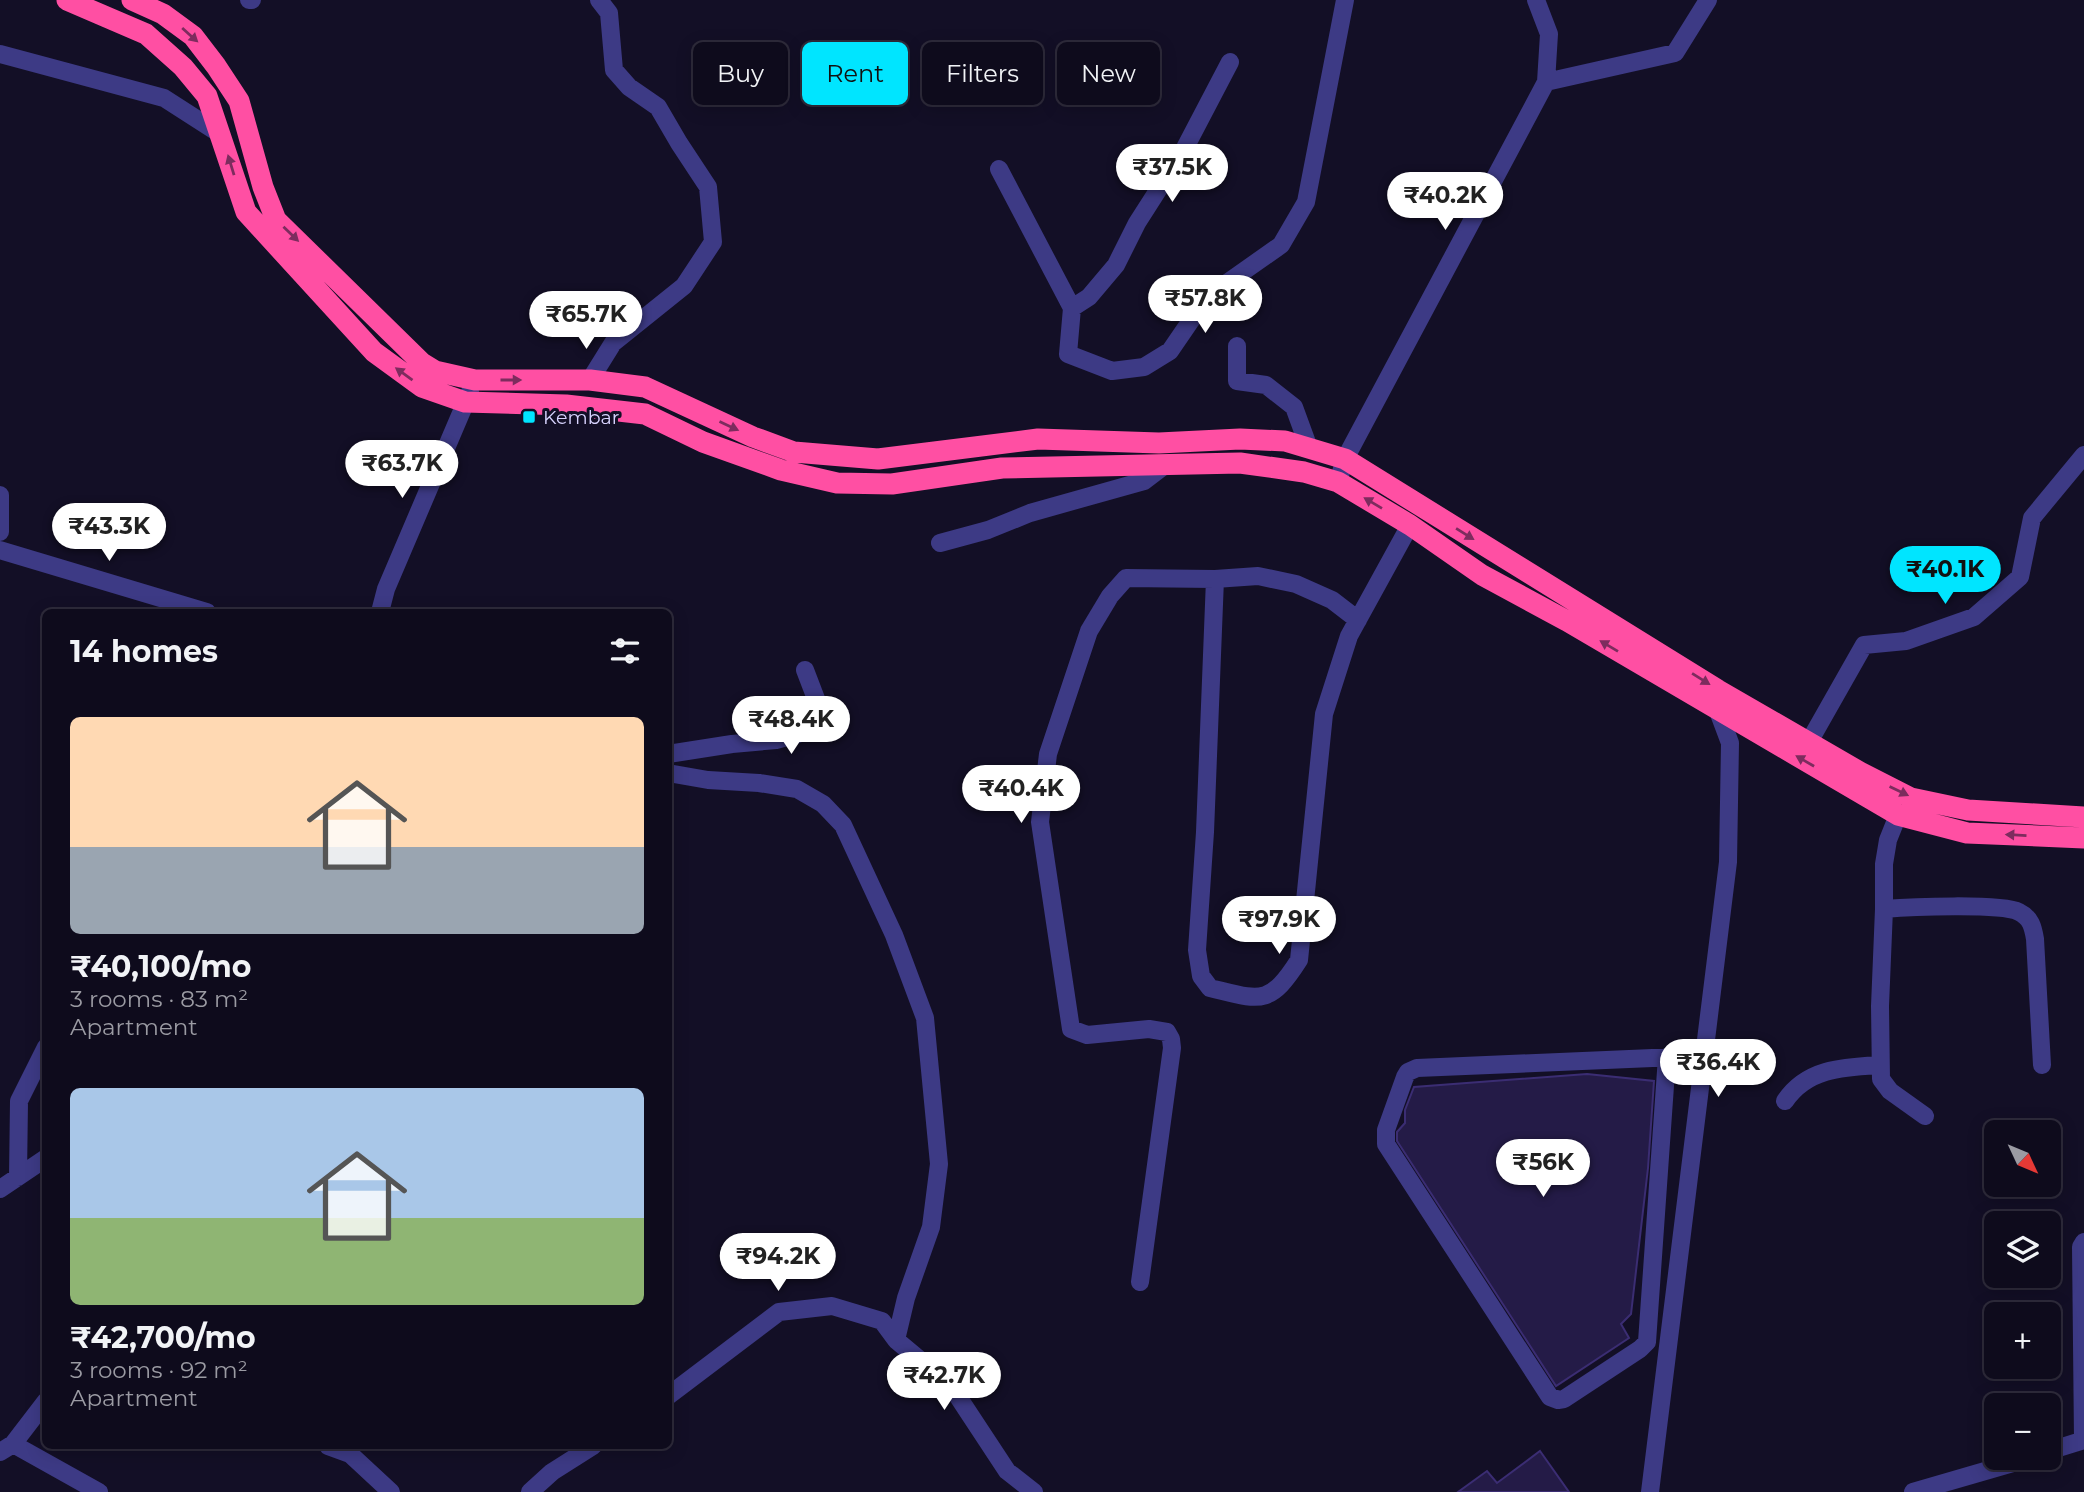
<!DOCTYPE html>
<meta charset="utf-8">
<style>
body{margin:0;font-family:Montserrat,sans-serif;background:#1c1929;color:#f1f3f6;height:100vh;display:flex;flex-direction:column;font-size:26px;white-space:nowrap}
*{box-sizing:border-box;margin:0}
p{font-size:23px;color:#9b9ba3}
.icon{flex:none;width:38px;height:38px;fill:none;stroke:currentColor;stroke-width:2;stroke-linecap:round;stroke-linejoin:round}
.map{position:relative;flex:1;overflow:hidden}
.sheet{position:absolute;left:42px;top:609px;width:630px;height:840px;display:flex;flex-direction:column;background:#0e0b1c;border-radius:10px;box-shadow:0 4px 18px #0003,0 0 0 2px #2e2b3b}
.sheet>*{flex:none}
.hud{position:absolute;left:693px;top:42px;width:665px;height:63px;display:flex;gap:14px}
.needle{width:46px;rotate:134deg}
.fabs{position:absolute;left:1984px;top:1120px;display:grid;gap:14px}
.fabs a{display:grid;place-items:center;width:77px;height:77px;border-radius:10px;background:#0e0b1c;box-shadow:0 4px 18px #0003,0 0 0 2px #2e2b3b;font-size:35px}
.price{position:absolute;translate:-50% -60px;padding:0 16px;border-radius:24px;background:#fff;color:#222;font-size:23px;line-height:46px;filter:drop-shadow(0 2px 4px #0008)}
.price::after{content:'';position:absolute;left:50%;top:42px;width:21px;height:16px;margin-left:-10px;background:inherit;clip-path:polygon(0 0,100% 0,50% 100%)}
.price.active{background:#00e5ff;color:#111}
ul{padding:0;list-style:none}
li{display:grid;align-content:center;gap:14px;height:371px;padding:0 28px}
li span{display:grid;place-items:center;height:217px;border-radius:10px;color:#555}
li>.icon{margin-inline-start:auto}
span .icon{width:126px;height:126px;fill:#fffc;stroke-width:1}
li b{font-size:30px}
h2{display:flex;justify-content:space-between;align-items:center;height:84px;padding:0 28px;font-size:30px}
.chip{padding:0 24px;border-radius:10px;background:#0e0b1c;box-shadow:0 4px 18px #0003,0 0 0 2px #2e2b3b;font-size:24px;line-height:63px}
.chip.active{background:#00e5ff;color:#111}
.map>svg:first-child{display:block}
.building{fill:#241b47;stroke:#3b2d73;stroke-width:2}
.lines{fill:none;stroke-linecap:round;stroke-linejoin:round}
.minor{stroke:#3d3a85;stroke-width:18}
.highway{stroke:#ff4fa3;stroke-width:21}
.oneway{fill:#7d2c5e}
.poi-dot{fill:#00e5ff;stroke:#130f26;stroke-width:2.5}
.labels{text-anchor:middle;stroke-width:6;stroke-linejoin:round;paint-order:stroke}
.poi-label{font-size:19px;fill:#d9d4ff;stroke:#130f26;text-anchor:start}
</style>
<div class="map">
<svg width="2084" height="1492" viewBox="0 0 2084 1492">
<rect width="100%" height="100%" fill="#130f26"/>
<path class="building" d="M1587 1074 1654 1081 1648 1168 1631 1314 1621 1324 1629 1338 1556 1386 1397 1141V1132L1405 1123V1110L1414 1087Z
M1540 1451 1569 1492H1458L1487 1471 1497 1483Z"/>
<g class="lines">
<path class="minor" d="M249 0H252
M0 54 164 98 220 134
M1546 82 1675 53 1708 0
M999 169 1072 308 1068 354 1112 371 1144 367 1170 351 1207 297 1281 245 1306 202 1345 0
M1072 308 1089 297 1116 265 1137 223 1185 148 1230 62
M1237 346V381L1266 385 1294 407 1309 448
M590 380 613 343 684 286 713 242 708 187 679 143 658 107 629 87 614 70 609 13 599 0
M1338 482 1345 459 1546 82 1549 34 1536 0
M0 495V532
M940 543 988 530 1030 513 1144 481 1165 465
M0 550 207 612
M1215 579 1205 832 1197 950 1201 976 1210 988C1260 1000 1269 1007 1299 960L1324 714 1349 636 1410 525
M380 612 386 589 470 392
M1809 742 1864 645 1906 641 1974 617 2020 577 2032 518 2084 455
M668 754 732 744 776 740 798 734 816 716 818 704 805 670
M668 773 708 780 759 783 797 789 823 804 843 825 894 935 925 1018 939 1164 931 1227 906 1298 896 1340
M1898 815 1888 840 1884 864V909L1880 1006 1881 1079 1890 1091 1925 1116
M1884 909C1909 907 2001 903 2019 912 2031 918 2033 927 2035 939L2042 1065
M1667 1057 1647 1342 1640 1349 1564 1399 1558 1400 1550 1397 1386 1144V1130L1405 1077 1408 1072 1417 1068 1676 1057 1704 1056
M1785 1101C1807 1068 1844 1067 1880 1065
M18 1177 19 1101 46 1047
M0 1189 46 1158
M1140 1282 1172 1048 1171 1039 1167 1032 1149 1029 1087 1035 1071 1029 1040 822 1048 754 1089 631 1110 596 1126 578 1215 579 1258 576 1296 584 1332 600 1358 620
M668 1396 779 1312 832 1306 882 1321 896 1340 951 1386 1007 1471 1034 1492
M2083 1440 2081 1247 2084 1242
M13 1444 99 1492
M328 1446 350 1454 391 1492
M2049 1451 2084 1440
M0 1452 13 1444 46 1401
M530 1492 552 1472 593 1446
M1650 1492 1728 862 1730 743 1718 711
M1913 1492 2030 1458"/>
<path class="highway" d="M67 0 146 34 183 67 207 96 246 212 374 352 422 387 465 402 566 405 645 414 703 442 781 470 837 483 892 484 1002 468 1240 463 1304 472 1338 482 1410 525 1482 575 1567 621 1898 815 1967 833 2084 838
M132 0 163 14 193 36 216 66 239 101 263 187 276 220 422 363 435 371 475 380H590L645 387 753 437 794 452 878 459 1038 439 1159 443 1240 439 1285 441 1345 459 1718 690 1860 772 1911 798 1968 810 2084 817"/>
</g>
<defs><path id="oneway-solid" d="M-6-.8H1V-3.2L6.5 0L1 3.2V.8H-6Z" transform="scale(1.75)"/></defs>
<g class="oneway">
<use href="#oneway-solid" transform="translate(190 35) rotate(42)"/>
<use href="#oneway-solid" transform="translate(231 165) rotate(-107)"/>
<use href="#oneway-solid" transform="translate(291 234) rotate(44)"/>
<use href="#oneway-solid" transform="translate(404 374) rotate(-144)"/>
<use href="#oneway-solid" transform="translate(511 380)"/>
<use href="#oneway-solid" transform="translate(729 426) rotate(25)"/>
<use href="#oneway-solid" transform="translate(1373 503) rotate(-149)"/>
<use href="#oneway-solid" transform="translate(1465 534) rotate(32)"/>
<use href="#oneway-solid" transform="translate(1609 646) rotate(-149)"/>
<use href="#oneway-solid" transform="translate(1701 679) rotate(32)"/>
<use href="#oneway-solid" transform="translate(1805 761) rotate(-150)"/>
<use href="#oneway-solid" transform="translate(1899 791) rotate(26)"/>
<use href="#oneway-solid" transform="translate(2016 835) rotate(-177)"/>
</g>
<rect class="poi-dot" x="522" y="410" width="14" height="14" rx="3.5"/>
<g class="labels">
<g class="poi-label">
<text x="543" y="424">Kembar</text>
</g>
</g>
</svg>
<div class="fabs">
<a><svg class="needle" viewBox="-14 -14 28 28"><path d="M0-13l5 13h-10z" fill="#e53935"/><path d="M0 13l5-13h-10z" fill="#9b9ba3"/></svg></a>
<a><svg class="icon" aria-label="layers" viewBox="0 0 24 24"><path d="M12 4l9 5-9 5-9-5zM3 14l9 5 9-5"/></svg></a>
<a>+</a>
<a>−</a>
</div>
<b class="price" style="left:1172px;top:204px">₹37.5K</b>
<b class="price" style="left:1445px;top:232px">₹40.2K</b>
<b class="price" style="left:1205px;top:335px">₹57.8K</b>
<b class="price" style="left:586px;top:351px">₹65.7K</b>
<b class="price" style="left:402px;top:500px">₹63.7K</b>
<b class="price" style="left:109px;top:563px">₹43.3K</b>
<b class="price active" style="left:1945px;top:606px">₹40.1K</b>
<b class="price" style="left:791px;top:756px">₹48.4K</b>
<b class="price" style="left:1021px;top:825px">₹40.4K</b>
<b class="price" style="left:1279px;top:956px">₹97.9K</b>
<b class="price" style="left:1718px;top:1099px">₹36.4K</b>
<b class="price" style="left:1543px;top:1199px">₹56K</b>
<b class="price" style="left:778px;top:1293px">₹94.2K</b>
<b class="price" style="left:944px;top:1412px">₹42.7K</b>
<div class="hud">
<a class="chip">Buy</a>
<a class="chip active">Rent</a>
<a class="chip">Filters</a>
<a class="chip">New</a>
</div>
<section class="sheet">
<h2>14 homes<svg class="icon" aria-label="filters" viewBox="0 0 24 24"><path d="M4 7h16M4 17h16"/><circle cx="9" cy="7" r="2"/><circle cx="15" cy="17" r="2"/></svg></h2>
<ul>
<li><span style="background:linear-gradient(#ffd9b3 60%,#9aa5b1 0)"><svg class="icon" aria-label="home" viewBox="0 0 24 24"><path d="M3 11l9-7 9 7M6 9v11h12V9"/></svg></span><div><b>₹40,100/mo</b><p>3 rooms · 83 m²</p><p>Apartment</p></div></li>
<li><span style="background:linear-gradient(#a9c7e8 60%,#8fb573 0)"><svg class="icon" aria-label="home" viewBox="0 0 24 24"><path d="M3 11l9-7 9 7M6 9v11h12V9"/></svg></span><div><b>₹42,700/mo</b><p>3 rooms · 92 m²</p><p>Apartment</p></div></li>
</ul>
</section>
</div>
